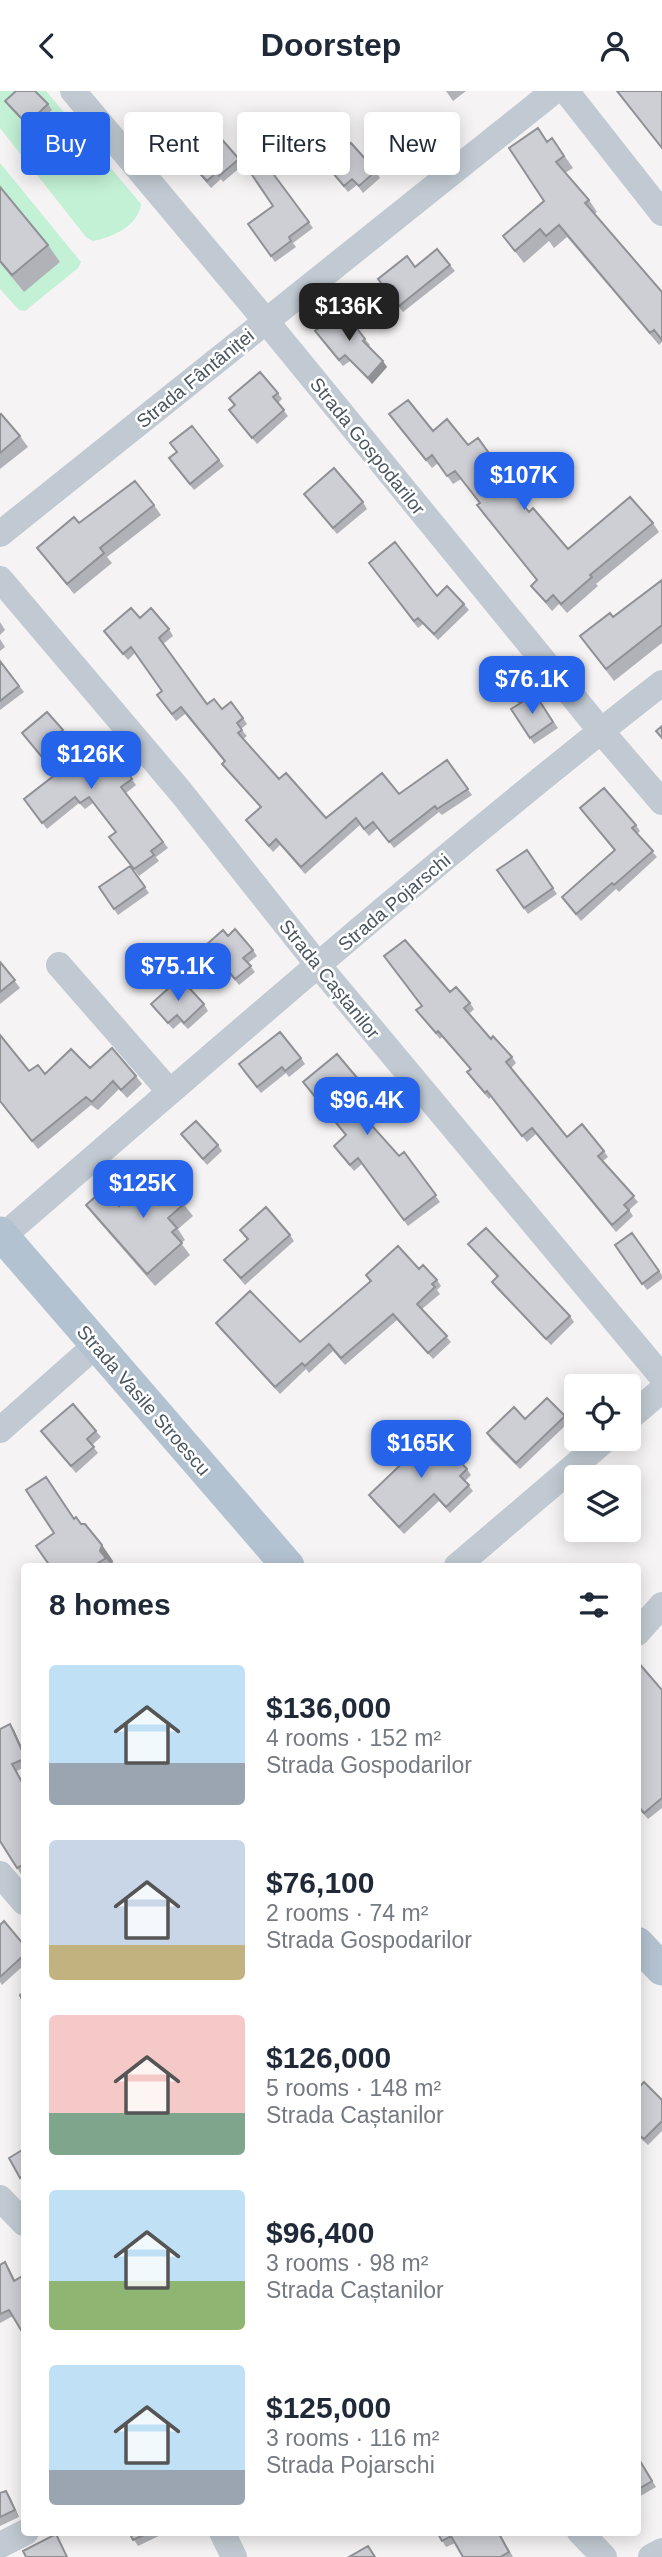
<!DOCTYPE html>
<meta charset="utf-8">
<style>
body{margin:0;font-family:Arial,sans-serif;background:#f2f2f3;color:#1f2937;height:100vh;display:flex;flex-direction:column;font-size:26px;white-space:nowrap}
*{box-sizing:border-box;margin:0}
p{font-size:23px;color:#747a83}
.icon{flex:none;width:38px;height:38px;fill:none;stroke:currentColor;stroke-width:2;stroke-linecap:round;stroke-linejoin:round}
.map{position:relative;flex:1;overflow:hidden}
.sheet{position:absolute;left:21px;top:1472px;width:620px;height:973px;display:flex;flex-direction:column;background:#fff;border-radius:7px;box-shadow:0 4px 18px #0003}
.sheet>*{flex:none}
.guide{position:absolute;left:21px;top:21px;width:621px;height:63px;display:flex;gap:14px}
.controls{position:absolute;left:564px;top:1283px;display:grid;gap:14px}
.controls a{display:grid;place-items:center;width:77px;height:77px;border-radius:7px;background:#fff;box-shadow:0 4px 18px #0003;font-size:35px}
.price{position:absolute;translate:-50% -60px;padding:0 16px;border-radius:14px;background:#2563eb;color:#fff;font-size:23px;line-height:46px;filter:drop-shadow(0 2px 4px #0008)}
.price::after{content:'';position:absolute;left:50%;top:42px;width:21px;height:16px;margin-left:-10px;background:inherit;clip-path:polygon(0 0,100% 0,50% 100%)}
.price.current{background:#222;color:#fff}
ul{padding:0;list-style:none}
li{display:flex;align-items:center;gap:21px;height:175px;padding:0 28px}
li span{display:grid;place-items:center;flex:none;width:196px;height:140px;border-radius:7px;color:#555}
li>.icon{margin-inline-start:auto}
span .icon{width:84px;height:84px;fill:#fffc;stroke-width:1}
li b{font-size:30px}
h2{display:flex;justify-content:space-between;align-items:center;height:84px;padding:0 28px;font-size:30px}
.pill{padding:0 24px;border-radius:7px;background:#fff;box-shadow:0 4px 18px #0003;font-size:24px;line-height:63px}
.pill.current{background:#2563eb;color:#fff}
header{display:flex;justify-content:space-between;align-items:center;height:91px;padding:0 28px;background:#fff;font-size:32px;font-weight:600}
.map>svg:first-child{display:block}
.green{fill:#c3f1d5}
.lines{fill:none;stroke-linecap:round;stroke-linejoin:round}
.minor{stroke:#c1cad2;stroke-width:26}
.major{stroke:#b3c2d1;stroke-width:33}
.wall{fill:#b0b2b7}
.shaded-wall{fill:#909195}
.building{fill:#cdcfd5;stroke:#909195;stroke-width:2}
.labels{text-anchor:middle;stroke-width:5;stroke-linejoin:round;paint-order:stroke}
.street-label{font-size:19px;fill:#4a5661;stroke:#fff}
</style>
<header><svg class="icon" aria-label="back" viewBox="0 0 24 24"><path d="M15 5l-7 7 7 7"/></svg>Doorstep<svg class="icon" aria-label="person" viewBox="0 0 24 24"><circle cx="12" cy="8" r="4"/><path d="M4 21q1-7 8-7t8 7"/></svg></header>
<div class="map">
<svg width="662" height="2466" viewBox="0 0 662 2466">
<rect width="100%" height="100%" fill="#f5f3f3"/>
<path class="green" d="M0 0H46L141 113C138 135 113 146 93 150L86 146 0 37Z
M0 72 81 171 78 177 25 220 19 219 0 198V172L24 201 0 99Z"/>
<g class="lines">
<path class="minor" d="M73 0 266 230 601 640 662 711
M566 0 662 122
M0 443 554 0
M0 488 180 700 318 874 662 1286
M59 874 170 1001
M3 1145C220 958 436 768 662 592
M628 1328 662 1299
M0 1339 96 1254
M457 1475 606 1348
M637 1542 662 1514
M0 1783 24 1811
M0 2107 24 2132
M222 2441 234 2466
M580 2441 604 2466
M0 2454 26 2441
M651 2466 662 2460"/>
<path class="major" d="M0 1142 288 1475
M637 1852 662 1878"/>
</g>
<path class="wall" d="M446 0H466L453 10Z
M617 0H662V58Z
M5 10 48 13 52 19 31 39 9 16Z
M552 47 573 77 565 82 589 109 597 121 594 123 662 201V251L659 254 567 146 554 157 549 150 524 172 503 145 544 110 547 51Z
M181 62 239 68 243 74 223 91 221 88 211 97Z
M260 65 313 137 293 152 296 156 275 171 248 133 273 115Z
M326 74 376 80 380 87 363 102 357 94 348 101Z
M0 96 48 154 60 171 24 201 0 172Z
M450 174 455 180 403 221 382 195 415 176Z
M319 246 365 248 370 254 369 255 387 276 372 293 350 270 343 275Z
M278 302 282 308 278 312 288 325 257 353 229 319 234 314 229 307Z
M389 323 468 354 478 347 502 381 499 383 529 421 568 458 653 432 659 441 596 493 598 495 567 522 559 513 552 520 531 495 537 489 483 423 477 414 479 412 461 388 453 393 438 372 432 377Z
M0 324 20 345 28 356 0 378Z
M170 352 219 369 224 375 194 399 173 373 176 361Z
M304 403 363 411 367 418 337 443Z
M154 414 161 424 107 466 112 472 74 503 37 457 79 432Z
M369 472 437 505 464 513 469 519 438 549 423 533 418 537Z
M662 489V552L614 590 580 545 613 526Z
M140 527 169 538 173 545 163 553 207 613 222 618 243 627 247 633 241 638 247 645 243 648 279 688 326 727 399 703 447 669 472 704 442 724 439 721 394 757 378 737 369 745 360 734 305 783 280 754 273 761 251 735 246 729 261 716 227 679 222 673 224 670 185 623 176 630 157 604 162 600 135 562 128 569 104 540Z
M0 531 5 539 0 544Z
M0 548 5 556 0 560Z
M0 570 24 601 0 619Z
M494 583 538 595 542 601 537 606 558 637 534 653 511 618 519 613Z
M63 639 67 645 58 653 76 680 117 649 133 670 123 677 136 694 126 702 168 757 156 766 159 770 139 785 109 746 116 742 93 712 85 718 79 712 47 738 24 708 56 683 22 642Z
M580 717 636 734 640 740 637 743 657 766 619 801 616 798 581 830 562 806 614 759Z
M527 759 557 803 528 823 497 779Z
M130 775 149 802 118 824 99 796Z
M228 845 253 859 257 865 248 872 255 881 239 894 206 854Z
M0 871 20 897 0 913Z
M450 901 470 912 474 918 469 923 491 948 512 966 516 972 511 977 567 1046 604 1060 608 1066 603 1070 638 1111 629 1119 633 1125 616 1141 536 1043 527 1051 491 1006 489 1008 471 987 467 981 470 978 442 946 440 948 416 919Z
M151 913H204L208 920 188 938 181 931 173 938Z
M0 944 29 980 45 983 90 977 136 985 142 993 127 1007 119 998 98 1019 91 1014 38 1058 0 1011Z
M301 967 305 973 289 986 286 982 261 1002 243 980Z
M303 991 380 1014 384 1020 370 1033 399 1065 404 1061 440 1111 408 1135 362 1073 354 1080 338 1061 334 1055 346 1044Z
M181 1043 218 1054 222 1060 207 1074Z
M180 1100 188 1112 185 1115 193 1125 178 1138 185 1149 181 1152 190 1164 155 1195 95 1126 86 1114 119 1115Z
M240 1139 290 1144 294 1150 245 1194 224 1169 247 1149Z
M632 1142 662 1184V1188L647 1199 615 1154Z
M468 1153 570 1225 574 1231 551 1254 496 1197 492 1191 497 1186Z
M419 1178 437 1189 441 1195 437 1199 440 1203 422 1218 451 1251 433 1268 397 1229 345 1274 333 1260 309 1282 306 1278 280 1303 220 1238 216 1232 300 1251 370 1191 366 1184Z
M565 1325 569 1331 520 1378 491 1349 487 1342Z
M41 1340H96L101 1346 92 1354 98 1362 76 1382Z
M430 1350 467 1378 471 1384 465 1390 473 1400 450 1422 439 1410 404 1443 373 1410 369 1404 412 1363 406 1355Z
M74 1428 102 1454 113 1470 112 1475H50Z
M637 1570 662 1599V1717L648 1728 641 1720 637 1724Z
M10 1633 14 1639 24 1661V1676L17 1680 24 1693V1781L21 1783 17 1777Z
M0 1834 24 1854V1874L2 1894 0 1891Z
M637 1998 662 2009V2040L648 2054 637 2044Z
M24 2058V2093L20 2087Z
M0 2174 9 2177 15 2189 13 2225 0 2232Z
M637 2364 656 2396 637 2407Z
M6 2400 10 2406 19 2426 0 2435V2402Z
M129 2441H167L138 2455Z
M437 2441H499L513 2466H463L455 2452 446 2456Z"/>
<path class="shaded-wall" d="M383 270 387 276 372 293 368 287Z
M102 1454 113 1470 112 1475 100 1460Z
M10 1633 14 1639 24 1661V1664Z
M6 2400 10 2406 19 2426 15 2419Z"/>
<path class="building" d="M16 0H35L48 13 27 33 5 10Z
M617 0H662V57Z
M211 36 239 68 219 85 216 82 207 90 181 62Z
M538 37 547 51 552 47 564 65 556 71 589 109 585 112 662 201V249L654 239 650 242 559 134 546 145 540 138 515 160 503 145 544 110 509 57Z
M351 52 376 80 359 95 352 88 344 95 326 74Z
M260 65 309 131 289 146 291 150 271 165 248 133 273 115 246 75Z
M0 96 48 154 12 184 0 170Z
M437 158 450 174 399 215 378 188 407 165 415 176Z
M342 218 365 248 363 250 383 270 368 287 345 264 339 269 315 240Z
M260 281 278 302 273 306 284 319 252 347 229 319 235 314 229 307Z
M408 309 433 340 447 328 468 354 478 347 496 372 492 375 529 421 533 417 568 458 630 406 653 432 590 484 592 486 561 513 553 504 546 511 531 495 537 489 477 414 480 412 455 380 447 385 432 364 426 369 389 323Z
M1 323 20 345 0 362V324Z
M192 335 219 369 190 393 169 367 177 361 170 352Z
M334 377 363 411 333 437 304 403Z
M135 390 154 414 100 457 104 462 67 493 37 457 74 426 79 432Z
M395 451 437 505 447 495 464 513 434 543 418 527 414 530 369 472Z
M662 489V534L606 578 580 545 610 522 613 526Z
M131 517 140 527 151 517 169 538 159 547 207 613 214 608 222 618 231 611 243 627 237 632 242 639 238 642 279 688 286 682 326 727 382 682 399 703 447 669 468 698 437 718 435 715 389 751 373 731 364 738 356 727 301 776 276 748 269 755 246 729 261 716 222 673 225 670 181 616 172 623 157 604 162 600 131 556 123 563 104 540Z
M513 566 538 595 519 611 494 583Z
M0 570 19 595 0 610Z
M535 603 553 631 530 647 511 618Z
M47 621 63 639 53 647 76 680 117 649 128 663 119 671 132 688 121 696 163 751 151 760 154 764 134 778 109 746 116 741 89 706 80 712 75 706 42 732 24 708 56 683 22 642Z
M662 635V647L656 640Z
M604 697 636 734 632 737 653 760 614 794 612 792 576 823 562 806 615 759 580 717Z
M527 759 553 797 524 817 497 779Z
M130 775 145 796 114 818 99 796Z
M235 838 253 859 243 867 251 875 235 888 206 854 223 839 228 845Z
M405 849 450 901 456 896 470 912 464 917 491 948 493 945 512 966 506 971 567 1046 582 1033 604 1060 598 1065 634 1105 624 1114 629 1119 612 1134 532 1037 522 1045 487 1000 485 1002 467 981 471 978 438 940 436 942 416 919 422 915 384 865Z
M0 871 15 889 0 901Z
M180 887 204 913 184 932 177 924 168 932 151 913Z
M280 941 301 967 285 980 282 976 257 996 239 973Z
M0 944 29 980 38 974 45 983 71 958 90 977 112 957 136 985 121 999 113 990 92 1011 86 1006 32 1050 0 1010Z
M337 963 380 1014 365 1027 399 1065 404 1061 436 1104 404 1129 358 1067 350 1074 334 1055 346 1044 303 991Z
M196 1030 218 1054 203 1068 181 1043Z
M160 1079 180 1100 176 1104 184 1113 168 1127 177 1137 172 1141 182 1152 147 1183 86 1114 104 1098 119 1115Z
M266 1116 290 1144 241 1187 224 1169 248 1148 240 1139Z
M486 1137 570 1225 546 1248 492 1191 498 1185 468 1153Z
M632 1142 659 1180 642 1193 615 1154Z
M398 1155 419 1178 423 1174 437 1189 432 1193 435 1196 417 1213 447 1245 428 1262 393 1223 341 1267 329 1253 305 1275 302 1272 275 1296 216 1232 250 1200 300 1251 371 1190 366 1184Z
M547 1307 565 1325 516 1372 487 1342 514 1316 525 1328Z
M73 1313 96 1340 87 1348 94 1356 71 1375 41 1340Z
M422 1341 430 1350 436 1345 467 1378 460 1385 469 1394 446 1416 434 1403 399 1436 369 1404 413 1362 406 1355Z
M46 1386 74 1428 76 1426 81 1433H85L102 1454 100 1460 106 1467 93 1475H50L36 1455 54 1442 26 1399Z
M637 1570 662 1599V1707L644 1722 637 1714Z
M10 1633 24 1664V1668L12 1673 24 1695V1773L17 1777 0 1750V1638Z
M4 1830 24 1854V1864L0 1886V1834Z
M24 1901V1913L20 1904Z
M644 1991 662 2009V2030L644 2048 637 2042V1998Z
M24 2058V2084L20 2087 9 2067Z
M5 2171 14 2190 24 2184V2244L9 2219 0 2223V2174Z
M637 2365 652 2390 637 2399Z
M6 2400 15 2419 0 2426V2402Z
M129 2441H150L133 2449Z
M437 2441H498L509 2461 500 2466H463L451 2445 442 2450Z
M56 2443 67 2466H26L23 2460Z
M368 2455 375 2466H349Z"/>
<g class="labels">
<g class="street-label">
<text transform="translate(195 287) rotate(-39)" y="7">Strada Fântâniței</text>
<text transform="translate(368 355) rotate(51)" y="7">Strada Gospodarilor</text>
<text transform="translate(394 811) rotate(-40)" y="7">Strada Pojarschi</text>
<text transform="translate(330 888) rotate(51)" y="7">Strada Caștanilor</text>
<text transform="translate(144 1309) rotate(49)" y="7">Strada Vasile Stroescu</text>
</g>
</g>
</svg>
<div class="controls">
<a><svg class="icon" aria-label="locate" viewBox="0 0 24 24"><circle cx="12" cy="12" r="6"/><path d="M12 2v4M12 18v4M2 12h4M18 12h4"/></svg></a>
<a><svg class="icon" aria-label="layers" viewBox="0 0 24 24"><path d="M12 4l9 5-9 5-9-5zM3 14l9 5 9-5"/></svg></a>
</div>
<b class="price current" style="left:349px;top:252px">$136K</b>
<b class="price" style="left:524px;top:421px">$107K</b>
<b class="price" style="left:532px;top:625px">$76.1K</b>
<b class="price" style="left:91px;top:700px">$126K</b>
<b class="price" style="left:178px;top:912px">$75.1K</b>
<b class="price" style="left:367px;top:1046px">$96.4K</b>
<b class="price" style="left:143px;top:1129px">$125K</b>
<b class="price" style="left:421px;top:1389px">$165K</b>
<div class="guide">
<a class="pill current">Buy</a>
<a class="pill">Rent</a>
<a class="pill">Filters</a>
<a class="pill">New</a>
</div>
<section class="sheet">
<h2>8 homes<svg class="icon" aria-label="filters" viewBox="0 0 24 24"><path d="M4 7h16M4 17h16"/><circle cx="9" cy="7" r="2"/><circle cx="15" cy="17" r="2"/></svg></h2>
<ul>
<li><span style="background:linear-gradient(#bfe0f5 70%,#9aa5b1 0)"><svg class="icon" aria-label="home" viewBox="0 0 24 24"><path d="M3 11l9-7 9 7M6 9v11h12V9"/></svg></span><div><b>$136,000</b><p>4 rooms · 152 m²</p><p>Strada Gospodarilor</p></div></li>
<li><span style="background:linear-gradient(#c9d6e8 75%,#c2b280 0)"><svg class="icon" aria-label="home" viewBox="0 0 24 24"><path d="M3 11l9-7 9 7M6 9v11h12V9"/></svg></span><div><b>$76,100</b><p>2 rooms · 74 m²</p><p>Strada Gospodarilor</p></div></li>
<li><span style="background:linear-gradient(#f6c9c9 70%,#7fa58c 0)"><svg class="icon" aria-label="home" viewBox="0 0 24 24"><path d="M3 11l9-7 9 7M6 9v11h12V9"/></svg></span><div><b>$126,000</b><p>5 rooms · 148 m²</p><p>Strada Caștanilor</p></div></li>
<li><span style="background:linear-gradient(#bfe0f5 65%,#8fb573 0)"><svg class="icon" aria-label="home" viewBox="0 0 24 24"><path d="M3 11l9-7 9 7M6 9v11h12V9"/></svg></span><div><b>$96,400</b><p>3 rooms · 98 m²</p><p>Strada Caștanilor</p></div></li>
<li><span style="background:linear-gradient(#bfe0f5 75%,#9aa5b1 0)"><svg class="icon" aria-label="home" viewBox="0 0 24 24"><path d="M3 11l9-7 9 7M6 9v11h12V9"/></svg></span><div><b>$125,000</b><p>3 rooms · 116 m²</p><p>Strada Pojarschi</p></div></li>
</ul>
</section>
</div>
